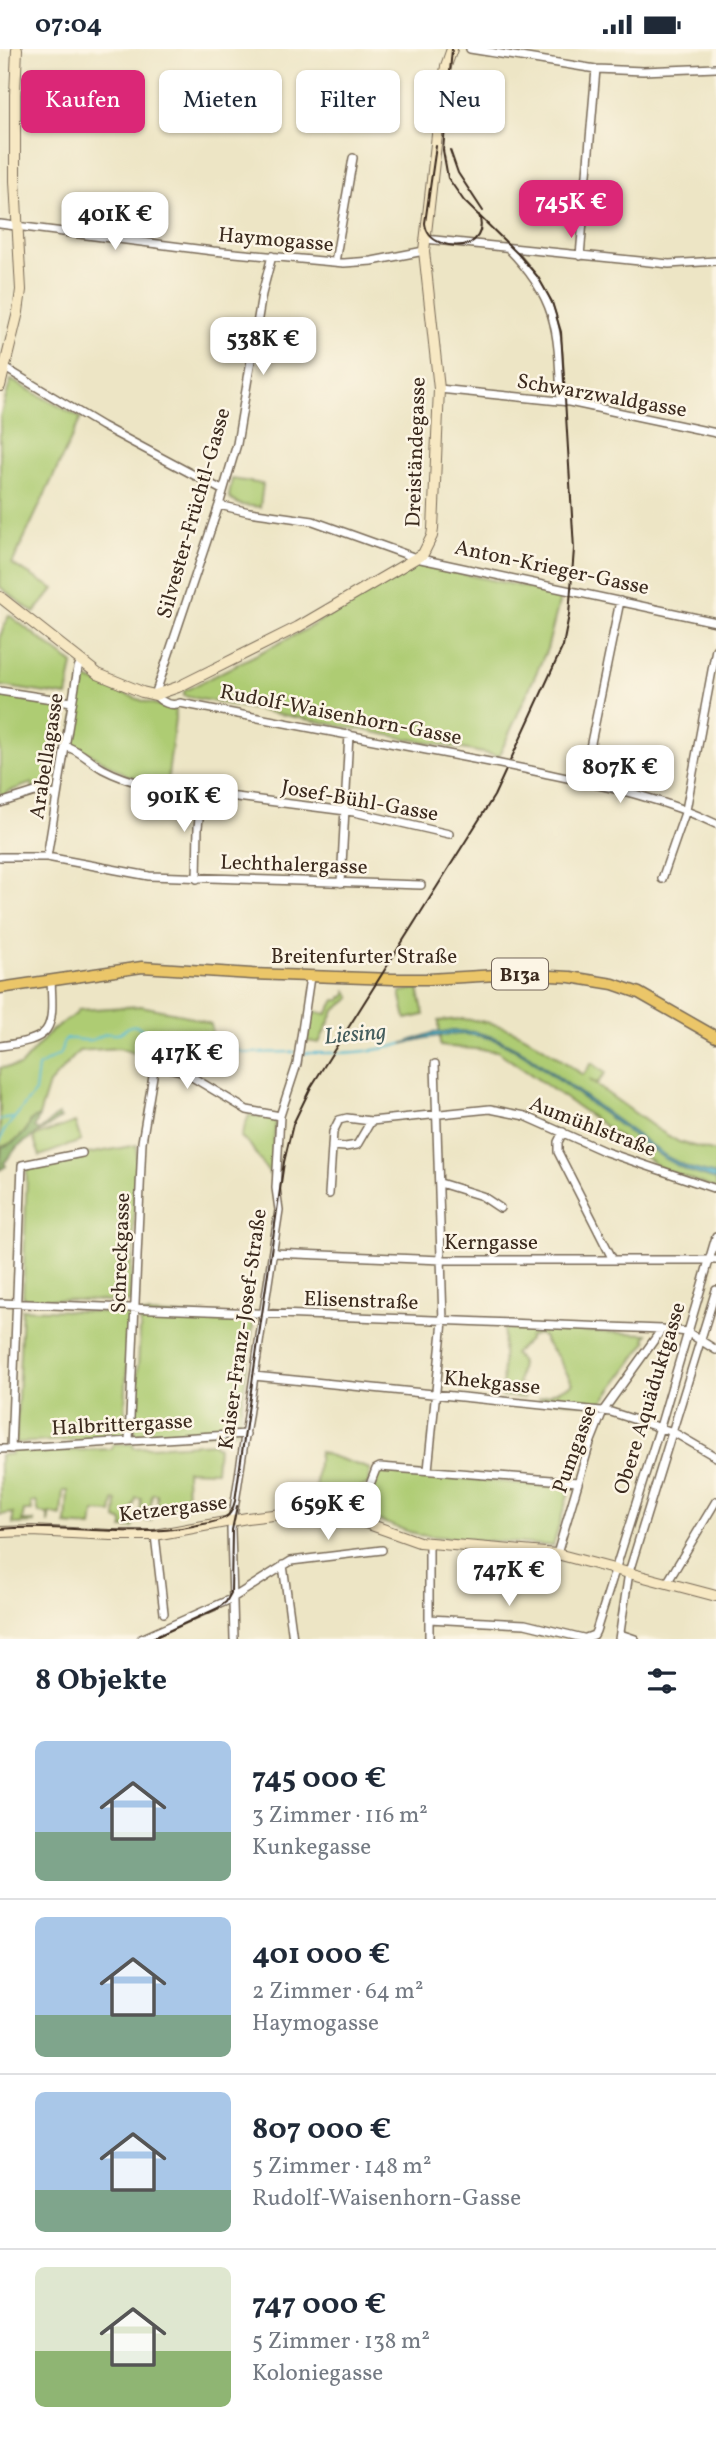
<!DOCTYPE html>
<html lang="de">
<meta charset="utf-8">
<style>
body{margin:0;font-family:Vollkorn,serif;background:#f2f2f3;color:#1f2937;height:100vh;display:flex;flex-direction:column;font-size:26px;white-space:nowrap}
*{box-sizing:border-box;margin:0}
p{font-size:23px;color:#747a83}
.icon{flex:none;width:38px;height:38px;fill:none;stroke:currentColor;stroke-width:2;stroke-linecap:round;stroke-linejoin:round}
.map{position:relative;height:1590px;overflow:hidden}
.drawer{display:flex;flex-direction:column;background:#fff;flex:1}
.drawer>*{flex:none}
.banner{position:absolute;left:21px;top:21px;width:676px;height:63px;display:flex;gap:14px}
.price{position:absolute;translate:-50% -60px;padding:0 16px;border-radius:14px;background:#fff;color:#222;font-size:23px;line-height:46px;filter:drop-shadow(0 2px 4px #0008)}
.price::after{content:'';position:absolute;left:50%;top:42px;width:21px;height:16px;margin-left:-10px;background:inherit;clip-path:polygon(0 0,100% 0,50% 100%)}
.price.on{background:#db2777;color:#fff}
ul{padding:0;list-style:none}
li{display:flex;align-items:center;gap:21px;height:175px;padding:0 35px}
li+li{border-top:2px solid #e0e1e3}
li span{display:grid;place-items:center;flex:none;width:196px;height:140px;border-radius:10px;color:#555}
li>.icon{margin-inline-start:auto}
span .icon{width:84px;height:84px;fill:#fffc;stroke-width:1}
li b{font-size:30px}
h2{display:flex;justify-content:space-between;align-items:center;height:84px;padding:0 35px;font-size:30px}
.tag{padding:0 24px;border-radius:10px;background:#fff;box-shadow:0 2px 5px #0004;font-size:24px;line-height:63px}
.tag.on{background:#db2777;color:#fff}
.status{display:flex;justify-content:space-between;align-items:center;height:49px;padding:0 35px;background:#fff;direction:ltr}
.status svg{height:19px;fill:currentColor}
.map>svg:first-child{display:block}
.green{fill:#aecc73;stroke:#747b48;stroke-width:2}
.forest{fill:#8ab065;stroke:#626d42;stroke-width:2}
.water{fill:#54bbd2;stroke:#487278;stroke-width:2}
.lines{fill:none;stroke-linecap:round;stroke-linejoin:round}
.stream{stroke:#54bbd2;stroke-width:2}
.street-casing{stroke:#796b58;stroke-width:10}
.secondary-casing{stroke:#796b58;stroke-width:12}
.primary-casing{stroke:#796b58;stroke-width:13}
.street{stroke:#fff;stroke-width:7}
.secondary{stroke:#f7e8c3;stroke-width:10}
.primary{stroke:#ebc669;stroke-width:10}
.tram{stroke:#3b2a1e;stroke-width:2}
.street-bridge-casing{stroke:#796b58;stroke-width:10;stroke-linecap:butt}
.street-bridge{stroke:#fff;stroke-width:7}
.labels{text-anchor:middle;stroke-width:5;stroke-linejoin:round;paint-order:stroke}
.shield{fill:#fcf5e5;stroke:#75675a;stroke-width:2}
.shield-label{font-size:19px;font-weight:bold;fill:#3b2a1e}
.street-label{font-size:21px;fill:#3b2a1e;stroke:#fcf5e5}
.water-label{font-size:23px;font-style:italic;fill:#445d5d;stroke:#fcf5e5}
</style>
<div class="status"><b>07:04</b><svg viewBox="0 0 49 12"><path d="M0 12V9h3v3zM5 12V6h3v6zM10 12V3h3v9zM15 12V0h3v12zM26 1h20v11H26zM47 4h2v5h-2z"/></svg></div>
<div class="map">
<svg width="716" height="1590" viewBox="0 0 716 1590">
<rect width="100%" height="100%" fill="#fcf5e5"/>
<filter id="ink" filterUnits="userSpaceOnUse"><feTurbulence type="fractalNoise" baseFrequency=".0143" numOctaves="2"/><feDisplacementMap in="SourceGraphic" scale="14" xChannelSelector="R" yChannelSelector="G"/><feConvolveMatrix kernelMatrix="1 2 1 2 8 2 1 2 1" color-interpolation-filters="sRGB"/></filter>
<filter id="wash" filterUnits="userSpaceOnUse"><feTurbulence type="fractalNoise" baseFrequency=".00686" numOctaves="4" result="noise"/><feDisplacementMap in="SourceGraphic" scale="28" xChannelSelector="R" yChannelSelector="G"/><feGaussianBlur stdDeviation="1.57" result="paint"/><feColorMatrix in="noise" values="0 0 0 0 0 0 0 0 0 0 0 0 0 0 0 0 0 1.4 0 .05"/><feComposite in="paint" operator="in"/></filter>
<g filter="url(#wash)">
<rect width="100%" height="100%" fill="#ede5c5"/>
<path class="green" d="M11 331 81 369 12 515 54 540 34 564 0 538V368Z
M232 430 263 435 260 458 241 456 231 451 229 447Z
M417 515 561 546 547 600 499 707 184 647V642L301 583Z
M9 566 73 615 67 647 0 637V587Z
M84 629 143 652 176 661 167 735 129 727 71 694 81 632Z
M0 645 65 656 66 661 52 740 46 742 33 741 32 734 7 743 0 751Z
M418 939 424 966 406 970 400 943Z
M347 942 351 949 334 962 319 994 307 992 311 962 327 965 335 951H341V948H345Z
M141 957 177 964 211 975 213 991 210 998 183 993 188 1010 169 1016 119 999 79 1002 49 1035 39 1067 31 1071C27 1085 16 1093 2 1098L0 1104V1019L20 1017 52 981 76 965 78 961Z
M460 970C514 972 541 997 583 1026L592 1014 605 1024 597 1035 589 1031 657 1080 679 1093 716 1103V1140L659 1118 595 1070 497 1002 440 997 439 972Z
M249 1066 270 1069 274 1067 276 1070 270 1126 250 1096 241 1088Z
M75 1073 81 1092 40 1107 33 1088Z
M137 1096 130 1253 23 1249 27 1121 30 1118 82 1109V1106Z
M22 1260 129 1264 124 1388 16 1394Z
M141 1265 254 1269 238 1383 137 1388 134 1386Z
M504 1279 648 1285 645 1290 647 1292 600 1356 538 1350 573 1335 557 1307 544 1292V1288L538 1285 529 1288V1291L514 1305 521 1313 518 1335 525 1339 524 1349 502 1347Z
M214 1394 215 1397H218L216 1422 186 1421 187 1459 158 1463 157 1445H152L150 1460 151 1472H145V1469H140L141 1450 136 1449C134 1458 130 1462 129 1473L134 1474 133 1479H123V1473L116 1470 117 1452 114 1451 112 1464 94 1463 92 1478 66 1476 68 1442H63L61 1467 50 1464 49 1474H48V1465L39 1464 36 1452 31 1453 32 1462H24L22 1472H34V1474L13 1475V1464L0 1466V1406L11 1405V1401L34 1400 35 1403 112 1400 113 1395H133L134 1399Z
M319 1403 370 1420 368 1435 353 1441 349 1455 359 1461 358 1463 344 1457 314 1454Z
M382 1422 570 1439 553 1497 418 1486 363 1466 377 1424Z"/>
<path class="forest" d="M58 1066 61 1069 17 1098 4 1114 6 1117 0 1121 2 1098C16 1093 27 1085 31 1071L39 1067 35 1079 39 1082Z"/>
<path class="water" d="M452 982 475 983 496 989 524 1003 667 1108 689 1119 716 1126V1131L688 1122 665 1110 526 1007C484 978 448 982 402 995L432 984Z"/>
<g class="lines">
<path class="stream" d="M301 1004C335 1004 369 1005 402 995
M0 1071 13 1069
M0 1093 4 1082 35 1043 38 1018 60 1005 63 994 67 990C75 989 82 992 90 991 96 991 100 986 106 985 113 983 109 986 117 985 124 984 128 974 137 977 152 982 138 1001 173 989L204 1000 223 997 246 1004 295 1003"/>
</g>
</g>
<g filter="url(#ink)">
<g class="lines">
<defs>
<path id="street" d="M470 0 596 20 643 22 716 19
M0 175 213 202 344 214 372 212 424 202
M425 190 669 215 716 212
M508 199C559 251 558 283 561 352
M272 207 262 245 237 395 219 456 155 646C161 653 171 658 180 654L495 714
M580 207 596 20
M335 213 353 109
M5 319 102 377 222 441
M439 340 569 353 716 384
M219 456 249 463 313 472 416 509 716 573
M0 642 72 653
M65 697C80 701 90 713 103 720 118 728 134 733 150 737L354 763 449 785
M530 721C594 735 657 746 716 775
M583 733 620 552
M0 754 35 743 57 746
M0 808H47L149 827 421 836
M47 808 78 619 81 612
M197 830 198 778 202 744
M662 830 686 761 716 600
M341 834 349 685
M0 997C52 990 54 983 51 932
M563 1083 558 1093V1103L612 1209
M332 1097 345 1098 357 1096 371 1072
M440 1134 482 1147 500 1159
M329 1145 333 1083 339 1071 347 1069 371 1072 490 1060 525 1067 606 1103 716 1140
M273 1204 442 1211H716
M0 1254 662 1280 687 1283 716 1301
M254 1327 611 1363 673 1383 716 1408
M129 1392 142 1093 154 1021 159 1017 182 1022 247 1061 280 1067
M0 1400 246 1385
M11 1400 22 1116 82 1104
M428 1421 443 1272 435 1015
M361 1459 376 1420 380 1418 578 1433
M155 1486 164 1564
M429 1495V1590
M557 1505 589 1397 603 1362 662 1280
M283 1516 293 1590
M667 1534 716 1452
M429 1570 525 1575 583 1589
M620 1585 635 1590
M141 1590 231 1550 291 1512 382 1501
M234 1590 231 1480 279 1161 276 1139 280 1067 297 1015 310 928
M583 1590 594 1586 596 1582 660 1378 716 1188
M619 1590 629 1523 716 1241"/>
<path id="secondary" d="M0 337 18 263 21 241 15 132V46L17 0
M0 548 98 625 142 643 155 646 178 638 298 578 423 505 432 487 433 480 439 340 424 202 440 59 446 17 452 0
M0 1483 32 1482 111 1486H155L247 1469 316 1461 338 1464 419 1493 557 1505 716 1547"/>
<path id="primary" d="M0 939 142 918 252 925 393 930H429L514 925 570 928 613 935 639 944 716 988"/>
</defs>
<use href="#street" class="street-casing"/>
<use href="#secondary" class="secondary-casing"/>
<use href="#primary" class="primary-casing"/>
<use href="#street" class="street"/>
<use href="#secondary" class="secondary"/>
<use href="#primary" class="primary"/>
<path class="tram" d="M436 97 425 174C427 195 451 199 469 195 481 188 483 178 479 166
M450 101 458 124 483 162
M0 1480C65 1474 128 1490 193 1477 202 1475 215 1474 224 1469 231 1466 233 1459 235 1452L284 1113 293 1075 311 1038 494 747 563 597 569 566 574 500 561 283 552 253 538 228 518 205 464 152 448 129 443 101 452 0
M151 1590 218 1559 226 1553 231 1544 232 1481 237 1457"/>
<defs>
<path id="street-bridge" d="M495 714 530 721"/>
</defs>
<use href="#street-bridge" class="street-bridge-casing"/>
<use href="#street-bridge" class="street-bridge"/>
</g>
</g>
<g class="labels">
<rect class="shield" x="492" y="909.5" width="56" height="31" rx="5"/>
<g class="shield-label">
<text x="520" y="932">B13a</text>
</g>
<g class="street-label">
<text transform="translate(276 190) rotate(5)" y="7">Haymogasse</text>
<text transform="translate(602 346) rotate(10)" y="7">Schwarzwaldgasse</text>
<text transform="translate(415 403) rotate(-88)" y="7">Dreiständegasse</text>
<text transform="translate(193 464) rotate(-74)" y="7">Silvester-Früchtl-Gasse</text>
<text transform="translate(552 518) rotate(12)" y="7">Anton-Krieger-Gasse</text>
<text transform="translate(341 665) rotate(11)" y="7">Rudolf-Waisenhorn-Gasse</text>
<text transform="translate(46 707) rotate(-81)" y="7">Arabellagasse</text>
<text transform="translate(360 751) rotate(10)" y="7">Josef-Bühl-Gasse</text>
<text transform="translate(294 815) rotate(2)" y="7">Lechthalergasse</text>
<text x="364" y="914">Breitenfurter Straße</text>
<text transform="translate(593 1077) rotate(21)" y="7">Aumühlstraße</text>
<text x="491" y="1200">Kerngasse</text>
<text transform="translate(120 1204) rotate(-88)" y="7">Schreckgasse</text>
<text transform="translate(361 1251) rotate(2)" y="7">Elisenstraße</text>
<text transform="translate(242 1280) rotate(-82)" y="7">Kaiser-Franz-Josef-Straße</text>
<text transform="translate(492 1333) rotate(6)" y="7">Khekgasse</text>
<text transform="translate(649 1349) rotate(-73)" y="7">Obere Aquäduktgasse</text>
<text transform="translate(122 1375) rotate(-3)" y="7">Halbrittergasse</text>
<text transform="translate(574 1400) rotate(-70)" y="7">Pumgasse</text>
<text transform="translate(173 1459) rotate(-7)" y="7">Ketzergasse</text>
</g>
<g class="water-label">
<text transform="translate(355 984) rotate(-5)" y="8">Liesing</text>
</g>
</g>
</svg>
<b class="price on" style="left:571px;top:191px">745K €</b>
<b class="price" style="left:115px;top:203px">401K €</b>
<b class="price" style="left:263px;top:328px">538K €</b>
<b class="price" style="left:620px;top:756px">807K €</b>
<b class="price" style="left:184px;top:785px">901K €</b>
<b class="price" style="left:187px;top:1042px">417K €</b>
<b class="price" style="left:328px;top:1493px">659K €</b>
<b class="price" style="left:509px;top:1559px">747K €</b>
<div class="banner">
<a class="tag on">Kaufen</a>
<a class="tag">Mieten</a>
<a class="tag">Filter</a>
<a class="tag">Neu</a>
</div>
</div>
<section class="drawer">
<h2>8 Objekte<svg class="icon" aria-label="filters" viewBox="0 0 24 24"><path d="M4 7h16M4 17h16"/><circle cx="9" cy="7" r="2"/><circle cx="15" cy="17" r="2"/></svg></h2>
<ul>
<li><span style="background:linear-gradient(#a9c7e8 65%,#7fa58c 0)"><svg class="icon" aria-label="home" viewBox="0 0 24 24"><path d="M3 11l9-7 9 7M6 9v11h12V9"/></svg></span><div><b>745 000 €</b><p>3 Zimmer · 116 m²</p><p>Kunkegasse</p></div></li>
<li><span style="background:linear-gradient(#a9c7e8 70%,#7fa58c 0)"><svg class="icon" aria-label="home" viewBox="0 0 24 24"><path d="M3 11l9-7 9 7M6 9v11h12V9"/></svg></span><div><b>401 000 €</b><p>2 Zimmer · 64 m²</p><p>Haymogasse</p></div></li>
<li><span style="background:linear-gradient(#a9c7e8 70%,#7fa58c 0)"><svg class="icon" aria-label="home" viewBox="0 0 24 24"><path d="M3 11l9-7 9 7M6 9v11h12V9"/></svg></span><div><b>807 000 €</b><p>5 Zimmer · 148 m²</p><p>Rudolf-Waisenhorn-Gasse</p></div></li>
<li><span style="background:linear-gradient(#dfe7d0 60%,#8fb573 0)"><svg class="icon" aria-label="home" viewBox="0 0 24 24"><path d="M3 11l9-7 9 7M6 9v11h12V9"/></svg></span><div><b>747 000 €</b><p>5 Zimmer · 138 m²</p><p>Koloniegasse</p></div></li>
</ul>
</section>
